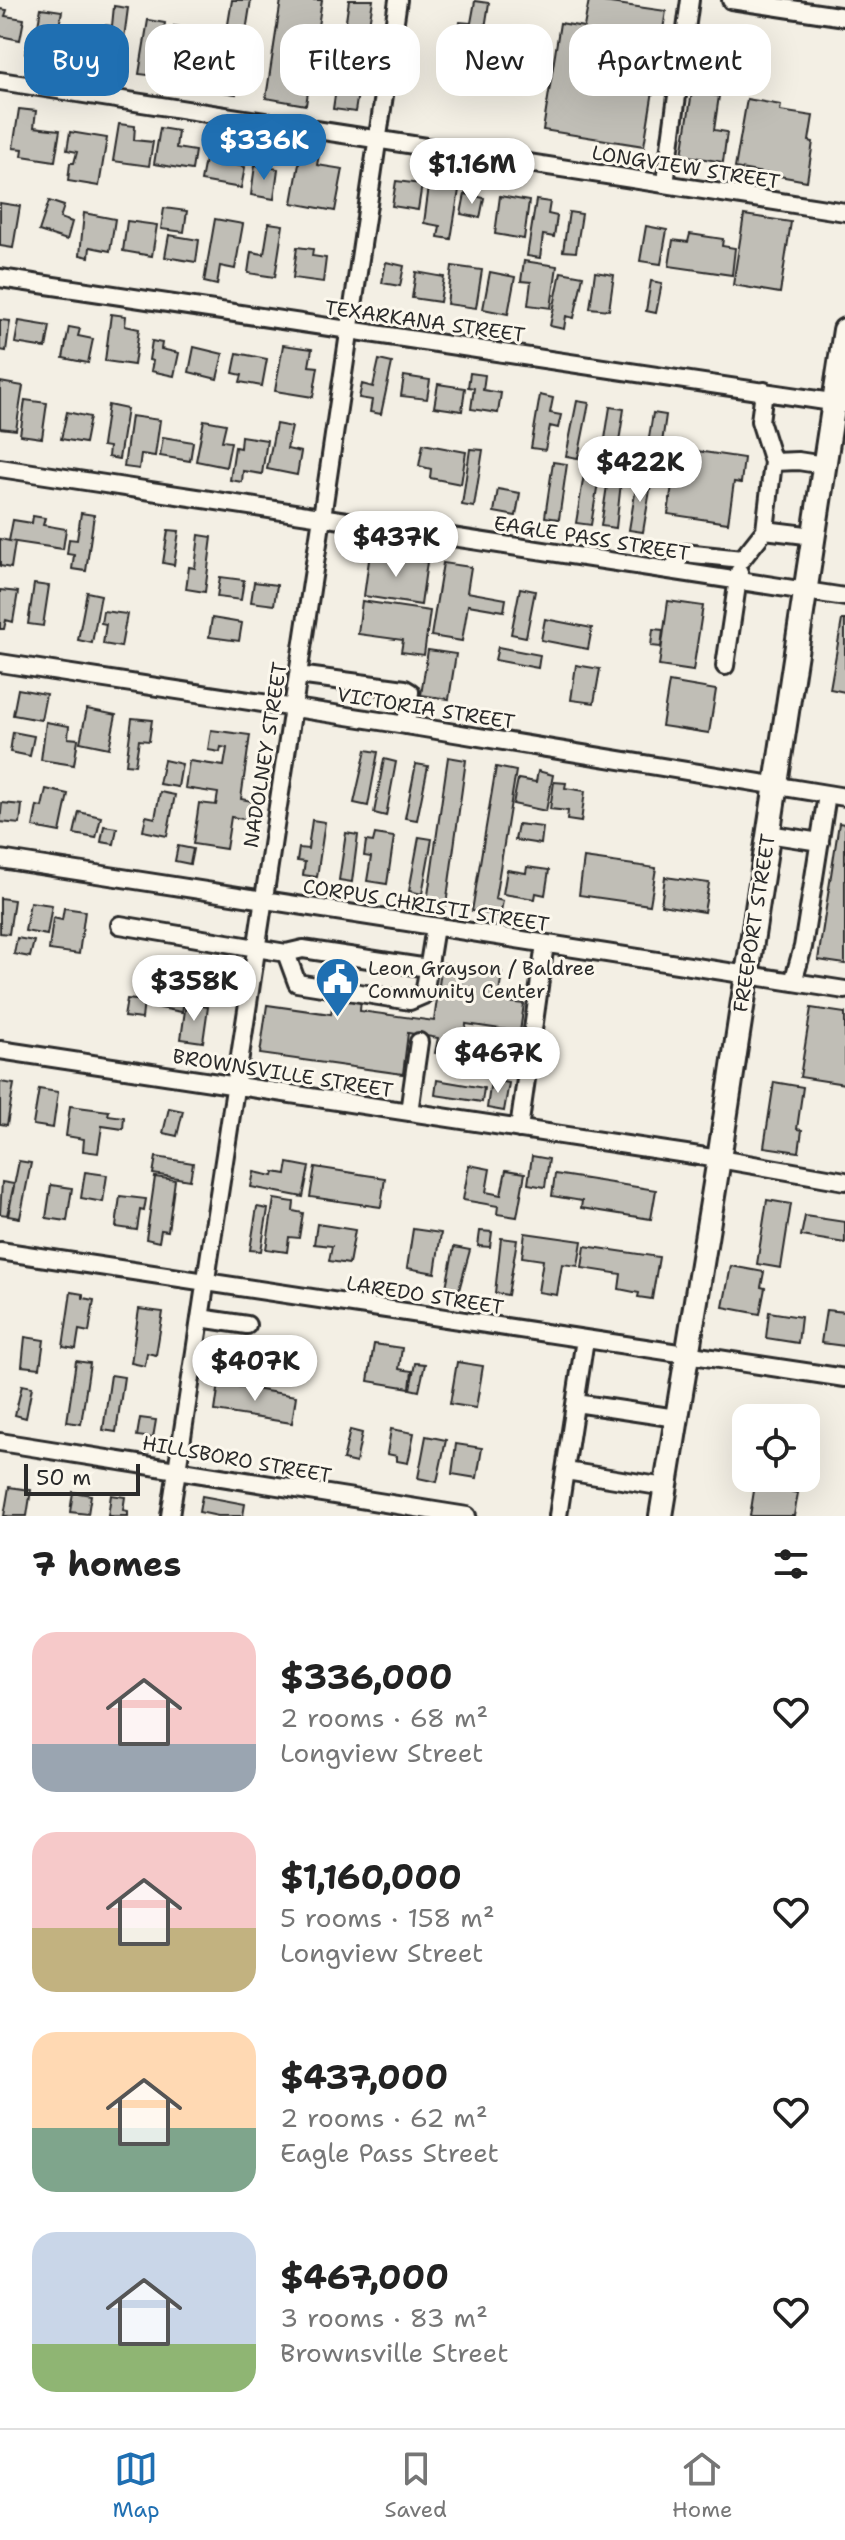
<!DOCTYPE html>
<meta charset="utf-8">
<style>
body{margin:0;font-family:"Shantell Sans",sans-serif;background:#f6f6f6;color:#222;height:100vh;display:flex;flex-direction:column;font-size:30px;white-space:nowrap}
*{box-sizing:border-box;margin:0}
p{font-size:26px;color:#767676}
.icon{flex:none;width:44px;height:44px;fill:none;stroke:currentColor;stroke-width:2;stroke-linecap:round;stroke-linejoin:round}
.map{position:relative;height:1516px;overflow:hidden}
.panel{display:flex;flex-direction:column;background:#fff;flex:1}
.panel>*{flex:none}
.top-card{position:absolute;left:24px;top:24px;width:798px;height:72px;display:flex;gap:16px}
.fabs{position:absolute;left:732px;top:1404px;display:grid;gap:16px}
.fabs a{display:grid;place-items:center;width:88px;height:88px;border-radius:16px;background:#fff;box-shadow:0 8px 32px #0002;font-size:40px}
.scale{position:absolute;left:24px;bottom:20px;width:116px;box-sizing:border-box;padding-left:8px;border:4px solid #2b2b2b;border-top:0;font-size:22px;line-height:28px;white-space:nowrap;color:#2b2b2b;-webkit-text-stroke:6px #fbf7ec;paint-order:stroke}
.price{position:absolute;translate:-50% -68px;padding:0 18px;border-radius:28px;background:#fff;color:#222;font-size:26px;line-height:52px;filter:drop-shadow(0 2px 4px #0008)}
.price::after{content:'';position:absolute;left:50%;top:48px;width:24px;height:18px;margin-left:-12px;background:inherit;clip-path:polygon(0 0,100% 0,50% 100%)}
.price.active{background:#1f6fb2;color:#fff}
ul{padding:0;list-style:none}
li{display:flex;align-items:center;gap:24px;height:200px;padding:0 32px}
li span{display:grid;place-items:center;flex:none;width:224px;height:160px;border-radius:24px;color:#555}
li>.icon{margin-inline-start:auto}
span .icon{width:96px;height:96px;fill:#fffc;stroke-width:1}
li b{font-size:34px}
h2{display:flex;justify-content:space-between;align-items:center;height:96px;padding:0 32px;font-size:34px}
.tag{padding:0 28px;border-radius:24px;background:#fff;box-shadow:0 8px 32px #0002;font-size:28px;line-height:72px}
.tag.active{background:#1f6fb2;color:#fff}
.dock{display:flex;justify-content:space-around;align-items:center;height:112px;border-top:2px solid #e0e0e0;background:#fff;font-size:22px;color:#767676}
.dock a{display:grid;justify-items:center;gap:4px}
.dock .active{color:#1f6fb2}
.map>svg:first-child{display:block}
.building{fill:#c0beb6;stroke:#2b2b2b;stroke-width:2}
.lines{fill:none;stroke-linecap:round;stroke-linejoin:round}
.minor-casing{stroke:#2b2b2b;stroke-width:22}
.major-casing{stroke:#2b2b2b;stroke-width:28}
.minor{stroke:#fbf7ec;stroke-width:16}
.major{stroke:#fbf7ec;stroke-width:22}
.labels{text-anchor:middle;stroke-width:6;stroke-linejoin:round;paint-order:stroke}
.street-label{font-size:20px;fill:#2b2b2b;stroke:#fbf7ec}
.poi-label{font-size:20px;fill:#2b2b2b;stroke:#fbf7ec;text-anchor:start}
</style>
<div class="map">
<svg width="845" height="1516" viewBox="0 0 845 1516">
<rect width="100%" height="100%" fill="#f3efe4"/>
<filter id="ink" filterUnits="userSpaceOnUse"><feTurbulence type="fractalNoise" baseFrequency=".0125" numOctaves="2"/><feDisplacementMap in="SourceGraphic" scale="16" xChannelSelector="R" yChannelSelector="G"/><feConvolveMatrix kernelMatrix="1 2 1 2 8 2 1 2 1" color-interpolation-filters="sRGB"/></filter>
<g filter="url(#ink)">
<path class="building" d="M232 0H251L236 94 217 91Z
M281 0H322L306 105 266 98Z
M349 0H373L355 112 333 109Z
M589 0 666 11 644 146 543 130 560 23 584 27Z
M475 1 489 3 481 53 468 51 469 38 458 36 460 22 471 23Z
M114 6 128 8 123 46 101 42 104 25 112 26Z
M41 8 62 11 59 26 65 27 60 59 25 53 28 41 35 42Z
M0 9 7 10 5 16 24 19 20 40 0 36Z
M148 20 165 23 156 76 139 74Z
M174 26 193 29 191 40 213 44 209 70 183 66 186 45 172 42Z
M692 92 719 96 714 130 727 132 723 162 682 155Z
M747 99 781 105 780 111 813 116 809 141 813 142 807 181 735 168Z
M19 109 36 111 34 127 60 130 55 161 22 156 23 149 13 148Z
M119 124 135 126 134 140 153 142 149 166 113 161Z
M160 128 178 131 176 148 195 151 192 170 154 164Z
M70 132 107 138 99 186 68 181 70 163H74L77 152 67 150Z
M302 147 320 150 317 165 343 169 335 211 292 203Z
M206 154 231 159 230 164 245 167 241 188 201 181Z
M255 165 278 169 274 199 251 195Z
M396 181 422 184 418 210 392 206Z
M429 186 459 190 451 239 438 237 440 226 424 223Z
M465 194 484 198 480 218 461 214Z
M500 196 529 201 524 239 495 234Z
M536 200 550 202 548 214 557 216 554 237 543 235 540 258 527 256Z
M49 201 64 206 60 218 72 222 67 240 39 231Z
M0 203 20 206 13 248 0 246Z
M164 208 187 211 184 232 161 229Z
M569 212 582 214 576 252 563 251Z
M84 213 115 219 110 251 90 247 89 257 80 255Z
M744 215 791 222 780 293 733 285Z
M215 219 243 224 235 269 220 266 217 285 204 282Z
M127 221 157 225 152 256 123 251Z
M269 223 283 225 275 277 248 273 251 252 264 254Z
M646 226 667 230 661 264 640 261Z
M690 234 723 239 722 246 735 248 732 275 669 266 673 240 688 242Z
M169 235 199 240 196 262 165 257Z
M297 247 313 249 312 256 326 258 323 282 293 278Z
M524 261 557 266 551 308 528 305 531 282 521 281Z
M386 262 404 266 400 286 382 283Z
M452 266 482 270 476 308 447 304Z
M416 272 444 277 440 302 412 298Z
M490 272 515 277 508 314 483 309Z
M561 272 583 276 574 318 566 316 564 329 550 326Z
M595 272 614 275 609 310 590 308Z
M651 281 662 283 656 313 646 311Z
M111 314 126 316 125 326 139 329 134 365 105 361Z
M0 320 10 321 6 351 0 350Z
M19 321 50 326 46 348 15 343Z
M69 327 80 329 78 336 93 339 88 363 63 358Z
M152 341 162 343 161 349 179 353 174 376 151 371 153 361 149 360Z
M283 345 312 349 309 366 318 367 313 397 275 391Z
M194 347 223 354 217 379 189 372Z
M237 353 267 359 262 386 240 382 242 375 233 373Z
M379 360 392 363 381 414 370 412 372 400 359 398 362 384 373 387Z
M470 373 485 375 483 390 501 393 498 413 471 409 474 388 468 387Z
M404 376 430 380 427 399 401 396Z
M0 382 23 386 16 430 0 428Z
M438 384 465 388 462 411 434 407Z
M540 395 553 398 550 413 561 415 558 428 550 426 545 450 531 448Z
M25 400 47 403 42 438 20 435Z
M577 401 589 403 578 458 566 456Z
M108 405 127 409 119 459 108 457 109 447 102 446Z
M610 407 624 409 616 461 602 458Z
M67 412 90 417 85 443 61 439Z
M653 413 666 415 658 471 644 468Z
M131 416 160 420 155 456 141 454 139 469 124 467Z
M204 420 226 424 222 441 231 442 226 467 196 461Z
M276 424 292 427 287 449 301 452 297 475 267 469Z
M241 436 267 440 262 474 243 471 242 482 230 480 235 447 240 448Z
M163 437 193 442 190 461 160 456Z
M423 444 466 452 461 484 430 478 431 469 419 466Z
M677 448 744 458 741 483 734 482 728 523 668 514Z
M470 449 483 450 474 507 462 505Z
M553 462 567 464 559 519 545 517Z
M585 468 600 470 591 525 576 523Z
M609 472 622 473 616 528 601 526Z
M638 475 652 478 643 532 629 530Z
M498 489 520 493 516 516 494 512Z
M81 513 94 515 86 571 72 569 74 555 67 554 69 539 77 540Z
M33 516 45 518 43 525 66 529 63 549 9 541 13 520 32 523Z
M168 530 179 531 174 565 163 563Z
M199 535 212 537 205 592 186 589 189 567 195 568Z
M0 539 15 542 11 568 0 566Z
M370 553 427 562 421 605 364 596Z
M443 563 471 567 467 592 506 599 504 611 468 605 462 641 431 636Z
M220 577 244 580 241 600 217 597Z
M254 582 277 585 274 605 251 602Z
M34 584 49 586 43 626 28 624Z
M520 588 535 591 526 637 511 634Z
M0 590 18 592 13 622 6 620 4 629H0Z
M87 592 101 595 92 643 78 640Z
M362 601 430 611 424 655 401 652 403 640 358 634Z
M668 601 703 606 693 671 659 666Z
M103 611 127 614 121 647 103 644 106 624 101 623Z
M212 618 242 623 239 641 209 637Z
M545 619 592 628 588 649 541 640Z
M842 620H845V692L830 689Z
M653 629 663 630 661 647 651 646Z
M498 647 540 655 538 668 495 660Z
M428 650 456 654 449 699 421 695Z
M576 665 600 669 594 703 571 700Z
M669 682 716 690 709 733 662 726Z
M18 689 46 694 41 720 13 715Z
M87 709 116 715 109 748 80 742Z
M132 718 152 720 149 741 139 740 135 765 126 764Z
M46 722 69 726 68 738 78 739 74 765 41 760Z
M211 730 250 735 241 799 252 801 250 820 231 817 226 849 193 844 199 803 216 805 218 793 185 788 189 761 224 766 227 748 221 747 220 752 208 750Z
M13 732 34 736 30 756 10 752Z
M366 750 378 752 368 806 354 803Z
M448 757 466 760 446 905 427 902Z
M384 759 396 762 386 816 374 813Z
M164 760 182 764 178 787 159 784Z
M416 764 428 766 417 820 405 818Z
M496 767 516 771 495 899 503 901 500 916 472 911Z
M538 771 553 775 546 811 513 804 518 779 536 782Z
M554 782 566 783 565 788 585 791 581 822 567 820 568 811 550 809Z
M46 789 68 794 60 832 33 827 37 806 42 807Z
M160 792 175 795 167 836 143 831 146 816 155 818Z
M2 803 22 805 20 824 0 822Z
M79 812 101 817 96 838 74 834Z
M312 820 325 822 317 877 303 875 305 862 297 861 299 848 308 849Z
M839 823 845 824V964L818 960Z
M518 824 543 827 541 844 515 840Z
M104 826 117 828 114 844 101 842Z
M346 833 358 835 352 882 339 880Z
M375 834 394 837 387 884 367 881 371 857 364 856 366 841 373 842Z
M419 837 432 839 422 894 409 891Z
M178 846 193 849 190 864 175 861Z
M584 858 656 868 650 905 579 895Z
M527 867 549 870 545 895 536 893 535 899 503 894 507 870 526 873Z
M665 877 709 883 704 912 661 905Z
M0 898 14 900 9 934 0 933Z
M30 902 52 905 47 935 25 931Z
M64 908 85 911 79 954 49 950 53 918 62 920Z
M17 938 34 941 30 957 14 954Z
M442 963 502 972 498 1001 524 1004 520 1032 466 1024 465 1036 471 1037 468 1057 435 1053 438 1038 408 1033 403 1074 260 1054 267 1005 331 1014 334 994 361 998 360 1011 434 1021Z
M163 986 186 990 182 1012 160 1008Z
M127 999 144 1001 142 1019 124 1017Z
M186 1003 208 1007 203 1042 181 1039Z
M811 1008 845 1013V1084L800 1077Z
M437 1080 484 1088 482 1102 435 1095Z
M491 1080 509 1083 504 1111 487 1108Z
M0 1082 14 1084 7 1125 0 1124Z
M774 1082 803 1087 797 1129 802 1130 799 1152 764 1147Z
M39 1089 58 1092 53 1128 33 1125Z
M70 1106 109 1111 108 1115 124 1117 123 1129 102 1126 98 1153 83 1151 84 1139 66 1136Z
M169 1108 183 1111 177 1136 163 1133Z
M532 1156 549 1159 545 1187 528 1184Z
M156 1157 193 1163 190 1180 153 1174Z
M19 1161 31 1163 20 1218 8 1216Z
M288 1163 309 1167 303 1197 251 1187 254 1172 273 1176 274 1172 286 1174Z
M469 1165 490 1169 486 1192 501 1195 506 1170 525 1173 517 1217 497 1214 498 1206 463 1200Z
M315 1167 385 1178 381 1207 310 1197Z
M85 1172 107 1175 103 1202 81 1198Z
M555 1174 656 1190 651 1219 581 1208 582 1201 552 1196Z
M155 1177 175 1180 168 1231 161 1230 159 1242 146 1239Z
M2 1182 14 1184 7 1215 0 1214Z
M51 1185 72 1188 67 1221 46 1218Z
M120 1196 146 1199 144 1211 140 1210 137 1230 116 1227Z
M274 1199 294 1202 293 1211 303 1213 299 1238 289 1237 287 1252 266 1249Z
M767 1200 791 1204 781 1268 757 1264Z
M257 1207 268 1209 261 1251 250 1250Z
M805 1216 845 1222V1243L801 1236Z
M317 1224 355 1230 349 1264 329 1261 332 1246 314 1244Z
M413 1229 441 1233 435 1273 407 1268Z
M480 1231 492 1232 490 1247 478 1246Z
M525 1233 582 1241 578 1266 562 1264 557 1295 538 1292 543 1260 522 1257Z
M501 1238 517 1240 508 1295 495 1293Z
M585 1246 659 1257 652 1299 638 1297 639 1293 619 1289 621 1274 582 1268Z
M454 1247 470 1250 459 1290 446 1287Z
M731 1266 764 1272 761 1287 765 1288 760 1314 723 1307Z
M71 1292 83 1294V1298L94 1300 89 1332 79 1330 76 1349 63 1347Z
M139 1309 163 1312 156 1355 147 1353 145 1366 131 1363Z
M826 1310 845 1312V1346L821 1343Z
M769 1312 801 1317 798 1343 766 1338Z
M25 1337 44 1340 40 1368 22 1366Z
M225 1342 271 1349 267 1372 221 1364Z
M374 1344 402 1348 399 1369 412 1371 410 1388 368 1381Z
M76 1361 90 1363 81 1424 67 1422Z
M457 1362 483 1366 476 1408 450 1404Z
M415 1363 425 1364 419 1391 410 1389Z
M111 1375 124 1377 116 1432 103 1430Z
M219 1383 296 1396 292 1423 215 1411Z
M22 1385 32 1387 26 1418 15 1415Z
M793 1412 812 1414 808 1444 806 1418H792Z
M140 1418 156 1420 153 1438 137 1436Z
M391 1429 414 1433 408 1463 397 1461V1456L387 1454Z
M350 1430 362 1433 356 1463 343 1460Z
M426 1436 446 1440 437 1482 418 1478Z
M456 1444 482 1448 477 1478 452 1474Z
M756 1478 794 1479 792 1492 798 1493 794 1516H750Z
M9 1487 31 1490 27 1516H4Z
M73 1492 91 1495 88 1514 70 1512Z
M111 1495 125 1497 123 1510 128 1511V1516H108Z
M202 1496 245 1504 243 1516H218L199 1512Z"/>
<g class="lines">
<defs>
<path id="minor" d="M731 0 845 17
M0 81 845 212
M665 184 690 0
M0 278 845 404
M773 462 798 461 824 465
M0 468 845 597
M765 530 814 536
M671 570 684 553 742 559 765 530 773 462 760 421 764 391
M0 663 406 725 845 797
M725 666 739 572
M298 675 405 689 410 692 406 725
M768 834 820 842
M0 859 845 990
M120 925 286 953 303 949 428 968
M286 953 297 983 410 1001 424 995 435 927
M793 982 803 947 827 795
M0 1050 719 1159 845 1181
M409 1112 419 1042
M519 1129 545 944
M0 1251 845 1378
M200 1318 247 1325
M576 1403 676 1418
M0 1442 467 1516
M566 1471 665 1487
M170 1516 322 517 398 0
M558 1516 585 1339"/>
<path id="major" d="M661 1516 719 1159 845 330"/>
</defs>
<use href="#minor" class="minor-casing"/>
<use href="#major" class="major-casing"/>
<use href="#minor" class="minor"/>
<use href="#major" class="major"/>
</g>
</g>
<defs>
<symbol id="civic-pin" viewBox="-11 -11 22 30"><path d="M0 17L-7.5 6A9.5 9.5 0 1 1 7.5 6Z" fill="#1f6fb2" stroke="#fbf7ec"/><path d="M-.6-6.5H3V-4.5H.6V-3L4-1V1h2V6H-6V1h2V-1L-.6-3ZM-1.2 2.5V6h2.4V2.5Z" fill="#fff"/></symbol>
</defs>
<g fill-rule="evenodd">
<use href="#civic-pin" x="312" y="954" width="51" height="69"/>
</g>
<g class="labels">
<g class="street-label">
<text transform="translate(686 167) rotate(9)" y="7">LONGVIEW STREET</text>
<text transform="translate(425 321) rotate(8)" y="7">TEXARKANA STREET</text>
<text transform="translate(592 538) rotate(9)" y="7">EAGLE PASS STREET</text>
<text transform="translate(426 708) rotate(9)" y="7">VICTORIA STREET</text>
<text transform="translate(265 755) rotate(-81)" y="7">NADOLNEY STREET</text>
<text transform="translate(426 905) rotate(9)" y="7">CORPUS CHRISTI STREET</text>
<text transform="translate(754 923) rotate(-81)" y="7">FREEPORT STREET</text>
<text transform="translate(283 1073) rotate(9)" y="7">BROWNSVILLE STREET</text>
<text transform="translate(425 1295) rotate(9)" y="7">LAREDO STREET</text>
<text transform="translate(237 1459) rotate(10)" y="7">HILLSBORO STREET</text>
</g>
<g class="poi-label">
<text x="368" y="975">Leon Grayson / Baldree<tspan x="368" dy="23">Community Center</tspan></text>
</g>
</g>
</svg>
<div class="fabs">
<a><svg class="icon" aria-label="locate" viewBox="0 0 24 24"><circle cx="12" cy="12" r="6"/><path d="M12 2v4M12 18v4M2 12h4M18 12h4"/></svg></a>
</div>
<div class="scale">50 m</div>
<b class="price active" style="left:264px;top:182px">$336K</b>
<b class="price" style="left:472px;top:206px">$1.16M</b>
<b class="price" style="left:640px;top:504px">$422K</b>
<b class="price" style="left:396px;top:579px">$437K</b>
<b class="price" style="left:194px;top:1023px">$358K</b>
<b class="price" style="left:498px;top:1095px">$467K</b>
<b class="price" style="left:255px;top:1403px">$407K</b>
<div class="top-card">
<a class="tag active">Buy</a>
<a class="tag">Rent</a>
<a class="tag">Filters</a>
<a class="tag">New</a>
<a class="tag">Apartment</a>
</div>
</div>
<section class="panel">
<h2>7 homes<svg class="icon" aria-label="filters" viewBox="0 0 24 24"><path d="M4 7h16M4 17h16"/><circle cx="9" cy="7" r="2"/><circle cx="15" cy="17" r="2"/></svg></h2>
<ul>
<li><span style="background:linear-gradient(#f6c9c9 70%,#9aa5b1 0)"><svg class="icon" aria-label="home" viewBox="0 0 24 24"><path d="M3 11l9-7 9 7M6 9v11h12V9"/></svg></span><div><b>$336,000</b><p>2 rooms · 68 m²</p><p>Longview Street</p></div><svg class="icon" aria-label="heart" viewBox="0 0 24 24"><path d="M12 20l-8-8c-3-5 5-10 8-4 3-6 11-1 8 4z"/></svg></li>
<li><span style="background:linear-gradient(#f6c9c9 60%,#c2b280 0)"><svg class="icon" aria-label="home" viewBox="0 0 24 24"><path d="M3 11l9-7 9 7M6 9v11h12V9"/></svg></span><div><b>$1,160,000</b><p>5 rooms · 158 m²</p><p>Longview Street</p></div><svg class="icon" aria-label="heart" viewBox="0 0 24 24"><path d="M12 20l-8-8c-3-5 5-10 8-4 3-6 11-1 8 4z"/></svg></li>
<li><span style="background:linear-gradient(#ffd9b3 60%,#7fa58c 0)"><svg class="icon" aria-label="home" viewBox="0 0 24 24"><path d="M3 11l9-7 9 7M6 9v11h12V9"/></svg></span><div><b>$437,000</b><p>2 rooms · 62 m²</p><p>Eagle Pass Street</p></div><svg class="icon" aria-label="heart" viewBox="0 0 24 24"><path d="M12 20l-8-8c-3-5 5-10 8-4 3-6 11-1 8 4z"/></svg></li>
<li><span style="background:linear-gradient(#c9d6e8 70%,#8fb573 0)"><svg class="icon" aria-label="home" viewBox="0 0 24 24"><path d="M3 11l9-7 9 7M6 9v11h12V9"/></svg></span><div><b>$467,000</b><p>3 rooms · 83 m²</p><p>Brownsville Street</p></div><svg class="icon" aria-label="heart" viewBox="0 0 24 24"><path d="M12 20l-8-8c-3-5 5-10 8-4 3-6 11-1 8 4z"/></svg></li>
</ul>
</section>
<nav class="dock">
<a class="active"><svg class="icon" aria-label="map" viewBox="0 0 24 24"><path d="M3 6l6-2 6 2 6-2v14l-6 2-6-2-6 2zM9 4v14M15 6v14"/></svg>Map</a>
<a><svg class="icon" aria-label="saved" viewBox="0 0 24 24"><path d="M7 4h10v16l-5-4-5 4z"/></svg>Saved</a>
<a><svg class="icon" aria-label="home" viewBox="0 0 24 24"><path d="M3 11l9-7 9 7M6 9v11h12V9"/></svg>Home</a>
</nav>
